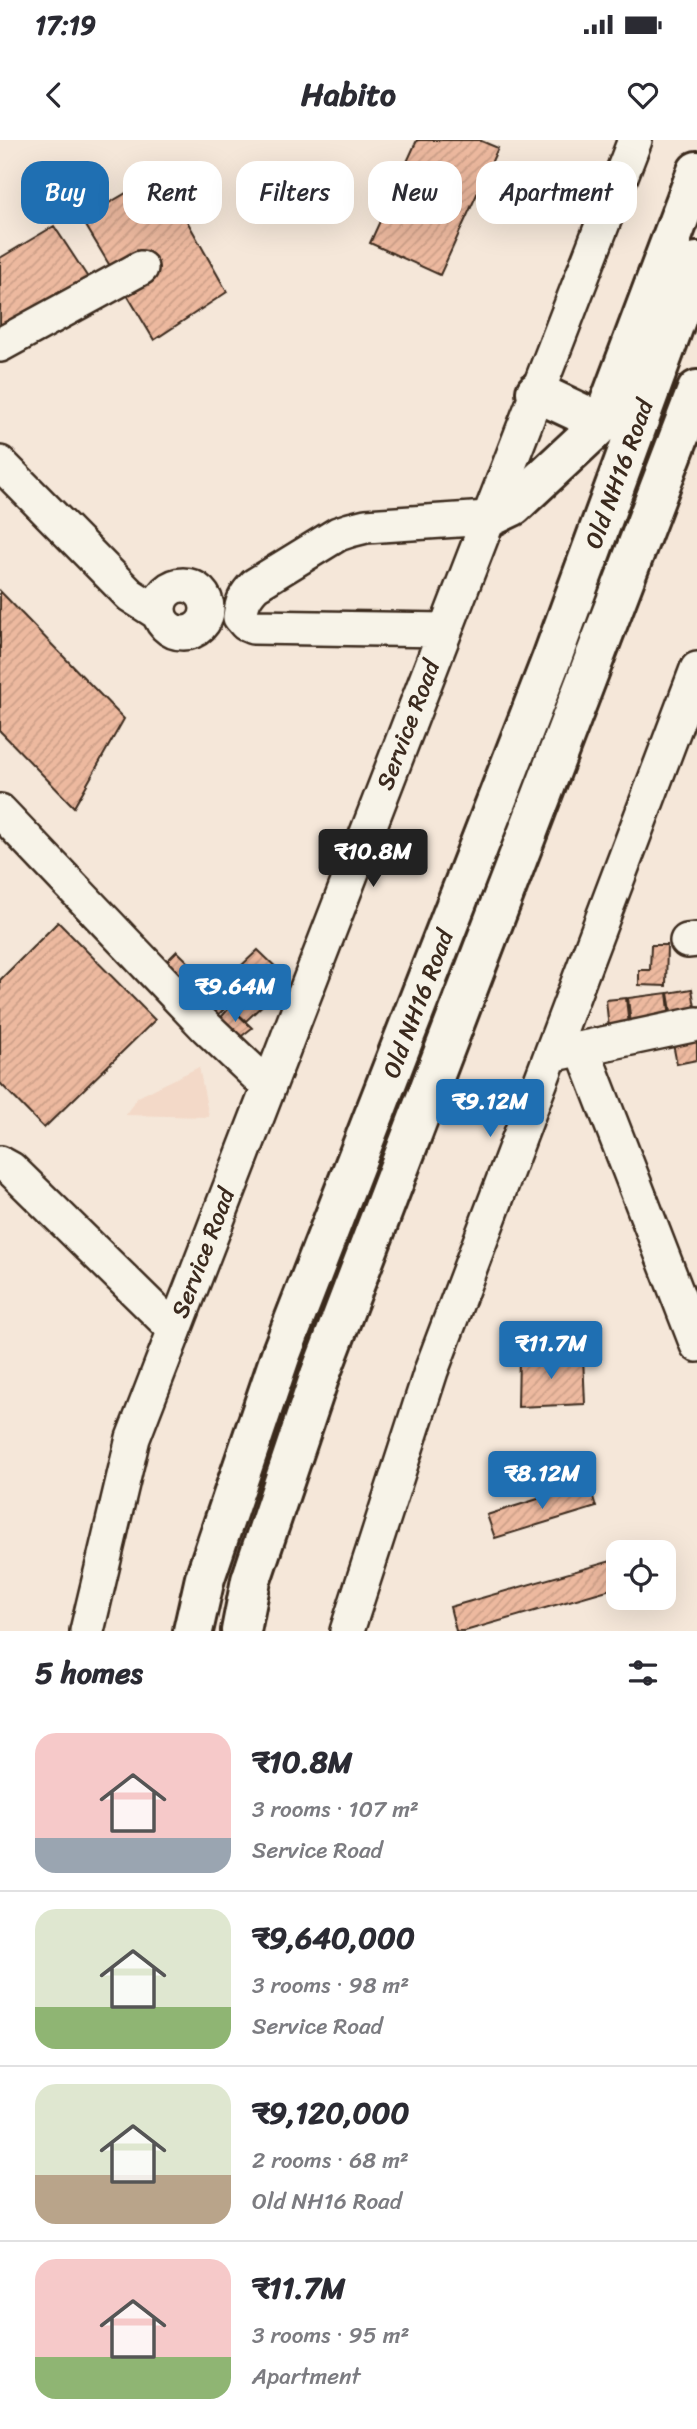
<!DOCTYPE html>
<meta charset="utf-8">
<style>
body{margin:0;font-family:Sriracha,sans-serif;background:#f7f7f7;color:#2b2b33;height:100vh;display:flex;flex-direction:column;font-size:26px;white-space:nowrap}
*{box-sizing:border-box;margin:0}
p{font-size:23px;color:#7c7c81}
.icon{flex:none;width:38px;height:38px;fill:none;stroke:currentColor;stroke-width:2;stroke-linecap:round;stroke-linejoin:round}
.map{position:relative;height:1491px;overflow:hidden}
.details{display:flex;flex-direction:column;background:#fff;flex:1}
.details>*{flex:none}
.top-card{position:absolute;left:21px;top:21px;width:656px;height:63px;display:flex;gap:14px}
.buttons{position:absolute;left:606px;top:1400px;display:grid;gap:14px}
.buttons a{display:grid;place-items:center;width:70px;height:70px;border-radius:14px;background:#fff;box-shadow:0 7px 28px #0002;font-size:35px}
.price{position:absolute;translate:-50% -60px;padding:0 16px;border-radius:7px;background:#1f6fb2;color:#fff;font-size:23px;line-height:46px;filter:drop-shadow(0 2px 4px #0008)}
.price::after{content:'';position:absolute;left:50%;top:42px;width:21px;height:16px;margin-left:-10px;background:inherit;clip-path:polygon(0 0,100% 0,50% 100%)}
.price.on{background:#222;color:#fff}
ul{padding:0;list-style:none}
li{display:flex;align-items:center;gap:21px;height:175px;padding:0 35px}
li+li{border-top:2px solid #e1e1e2}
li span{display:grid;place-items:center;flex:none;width:196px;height:140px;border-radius:21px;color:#555}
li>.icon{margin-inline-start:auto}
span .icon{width:84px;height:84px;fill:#fffc;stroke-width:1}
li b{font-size:30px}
h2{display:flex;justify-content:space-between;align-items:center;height:84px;padding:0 35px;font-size:30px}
.chip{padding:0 24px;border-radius:21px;background:#fff;box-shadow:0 7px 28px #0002;font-size:24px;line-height:63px}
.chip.on{background:#1f6fb2;color:#fff}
.status{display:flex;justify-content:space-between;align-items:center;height:49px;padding:0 35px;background:#fff;direction:ltr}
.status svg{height:19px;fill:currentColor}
header{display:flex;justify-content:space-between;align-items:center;height:91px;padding:0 35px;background:#fff;font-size:32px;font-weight:700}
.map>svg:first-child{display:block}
.built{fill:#f3d9c8}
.building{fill:url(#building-hatch);stroke:#3b2a1e;stroke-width:2}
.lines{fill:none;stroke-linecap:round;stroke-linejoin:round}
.minor-casing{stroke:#3b2a1e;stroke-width:38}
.major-casing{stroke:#3b2a1e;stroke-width:44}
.minor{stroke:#f7f3e8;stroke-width:33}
.major{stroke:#f7f3e8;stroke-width:38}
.labels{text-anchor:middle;stroke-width:5;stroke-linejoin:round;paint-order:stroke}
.street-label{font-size:24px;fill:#3b2a1e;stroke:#f7f3e8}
</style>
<div class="status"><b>17:19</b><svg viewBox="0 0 49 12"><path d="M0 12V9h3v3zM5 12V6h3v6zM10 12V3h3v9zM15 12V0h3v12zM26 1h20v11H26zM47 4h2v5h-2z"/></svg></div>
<header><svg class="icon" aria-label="back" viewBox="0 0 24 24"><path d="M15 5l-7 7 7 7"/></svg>Habito<svg class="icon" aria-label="heart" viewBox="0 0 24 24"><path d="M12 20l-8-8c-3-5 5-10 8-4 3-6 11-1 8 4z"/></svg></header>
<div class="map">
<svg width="697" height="1491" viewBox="0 0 697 1491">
<defs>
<pattern id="building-hatch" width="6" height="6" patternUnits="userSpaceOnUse" patternTransform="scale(1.75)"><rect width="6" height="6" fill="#edb99f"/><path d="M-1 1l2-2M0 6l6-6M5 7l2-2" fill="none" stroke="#cc9f88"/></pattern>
</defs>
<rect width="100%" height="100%" fill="#f5e7d9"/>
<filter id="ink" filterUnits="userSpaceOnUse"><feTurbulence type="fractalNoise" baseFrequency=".0143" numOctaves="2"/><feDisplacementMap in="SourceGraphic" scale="14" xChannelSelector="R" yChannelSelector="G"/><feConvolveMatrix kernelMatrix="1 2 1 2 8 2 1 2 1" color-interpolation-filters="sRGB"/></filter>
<g filter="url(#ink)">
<path class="built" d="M199 927 209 977 125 975 138 957Z"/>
<path class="building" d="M417 0H479L498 8 440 135 370 103Z
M160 33 227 152 154 200 82 79Z
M54 86 104 162 0 216V118Z
M0 451 124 579 74 667 0 591Z
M58 782 155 880 44 988 0 943V840Z
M651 805H667L666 846 639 845V830H650Z
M258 810 284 835 267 851 242 825Z
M177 811 230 863 217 876 164 824Z
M261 849 270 858 246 881 237 873Z
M692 849 696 873 672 877 668 853Z
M667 853 670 879 631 885 628 858Z
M626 858 629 886 609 889 606 860Z
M230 867 252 888 238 899 218 881Z
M697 893V920L677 924 672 899Z
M519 1216H583L585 1264 518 1267Z
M589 1343 596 1367 495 1398 487 1375Z
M618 1419V1447L465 1491H456L450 1467Z"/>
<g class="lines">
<defs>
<path id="minor" d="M0 205 141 128
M0 323 130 455 158 473
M159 469a24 24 0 1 1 48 0a24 24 0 1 1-48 0Z
M445 490 253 487 246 484 240 477C242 462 245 455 255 445L338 394 350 390 366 386 488 378
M0 671 206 887 268 946
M687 801 697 800
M582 908 697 1205
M560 913 697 884
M0 1023 11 1029 174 1189
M87 1491 133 1298 635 0
M347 1491 431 1231 697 529"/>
<path id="major" d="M536 252 602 283
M488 378 513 366 602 283 697 31
M193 1491 205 1438 281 1214 552 518 697 122
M241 1491 251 1440 320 1235 697 250"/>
</defs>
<use href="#minor" class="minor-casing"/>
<use href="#major" class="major-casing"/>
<use href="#minor" class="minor"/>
<use href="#major" class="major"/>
</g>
</g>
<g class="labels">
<g class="street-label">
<text transform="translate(619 334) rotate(-70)" y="8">Old NH16 Road</text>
<text transform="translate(408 585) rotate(-69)" y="8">Service Road</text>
<text transform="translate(418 864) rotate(-69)" y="8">Old NH16 Road</text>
<text transform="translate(203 1113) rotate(-69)" y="8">Service Road</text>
</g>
</g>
</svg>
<div class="buttons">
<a><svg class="icon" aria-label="locate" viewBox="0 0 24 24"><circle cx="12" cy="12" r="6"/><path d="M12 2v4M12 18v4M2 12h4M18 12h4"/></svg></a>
</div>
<b class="price on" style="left:373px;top:749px">₹10.8M</b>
<b class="price" style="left:235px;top:884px">₹9.64M</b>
<b class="price" style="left:490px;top:999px">₹9.12M</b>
<b class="price" style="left:551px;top:1241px">₹11.7M</b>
<b class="price" style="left:542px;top:1371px">₹8.12M</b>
<div class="top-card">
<a class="chip on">Buy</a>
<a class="chip">Rent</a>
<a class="chip">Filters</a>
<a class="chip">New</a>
<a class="chip">Apartment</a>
</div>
</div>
<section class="details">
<h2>5 homes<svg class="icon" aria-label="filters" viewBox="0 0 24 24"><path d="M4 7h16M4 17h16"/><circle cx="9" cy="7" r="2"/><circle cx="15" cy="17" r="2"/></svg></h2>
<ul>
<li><span style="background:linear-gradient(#f6c9c9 75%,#9aa5b1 0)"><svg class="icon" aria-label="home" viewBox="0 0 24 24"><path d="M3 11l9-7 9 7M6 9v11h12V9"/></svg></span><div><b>₹10.8M</b><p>3 rooms · 107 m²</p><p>Service Road</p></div></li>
<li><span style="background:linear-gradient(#dfe7d0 70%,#8fb573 0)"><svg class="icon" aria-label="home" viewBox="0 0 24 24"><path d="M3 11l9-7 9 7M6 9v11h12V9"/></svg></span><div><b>₹9,640,000</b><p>3 rooms · 98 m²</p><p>Service Road</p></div></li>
<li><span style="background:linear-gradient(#dfe7d0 65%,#b9a48a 0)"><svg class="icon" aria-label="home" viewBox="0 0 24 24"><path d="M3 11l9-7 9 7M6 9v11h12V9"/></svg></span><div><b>₹9,120,000</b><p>2 rooms · 68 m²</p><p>Old NH16 Road</p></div></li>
<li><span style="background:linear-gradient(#f6c9c9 70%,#8fb573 0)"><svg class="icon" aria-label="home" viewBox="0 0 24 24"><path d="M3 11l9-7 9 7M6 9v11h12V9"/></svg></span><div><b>₹11.7M</b><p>3 rooms · 95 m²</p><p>Apartment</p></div></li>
</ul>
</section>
